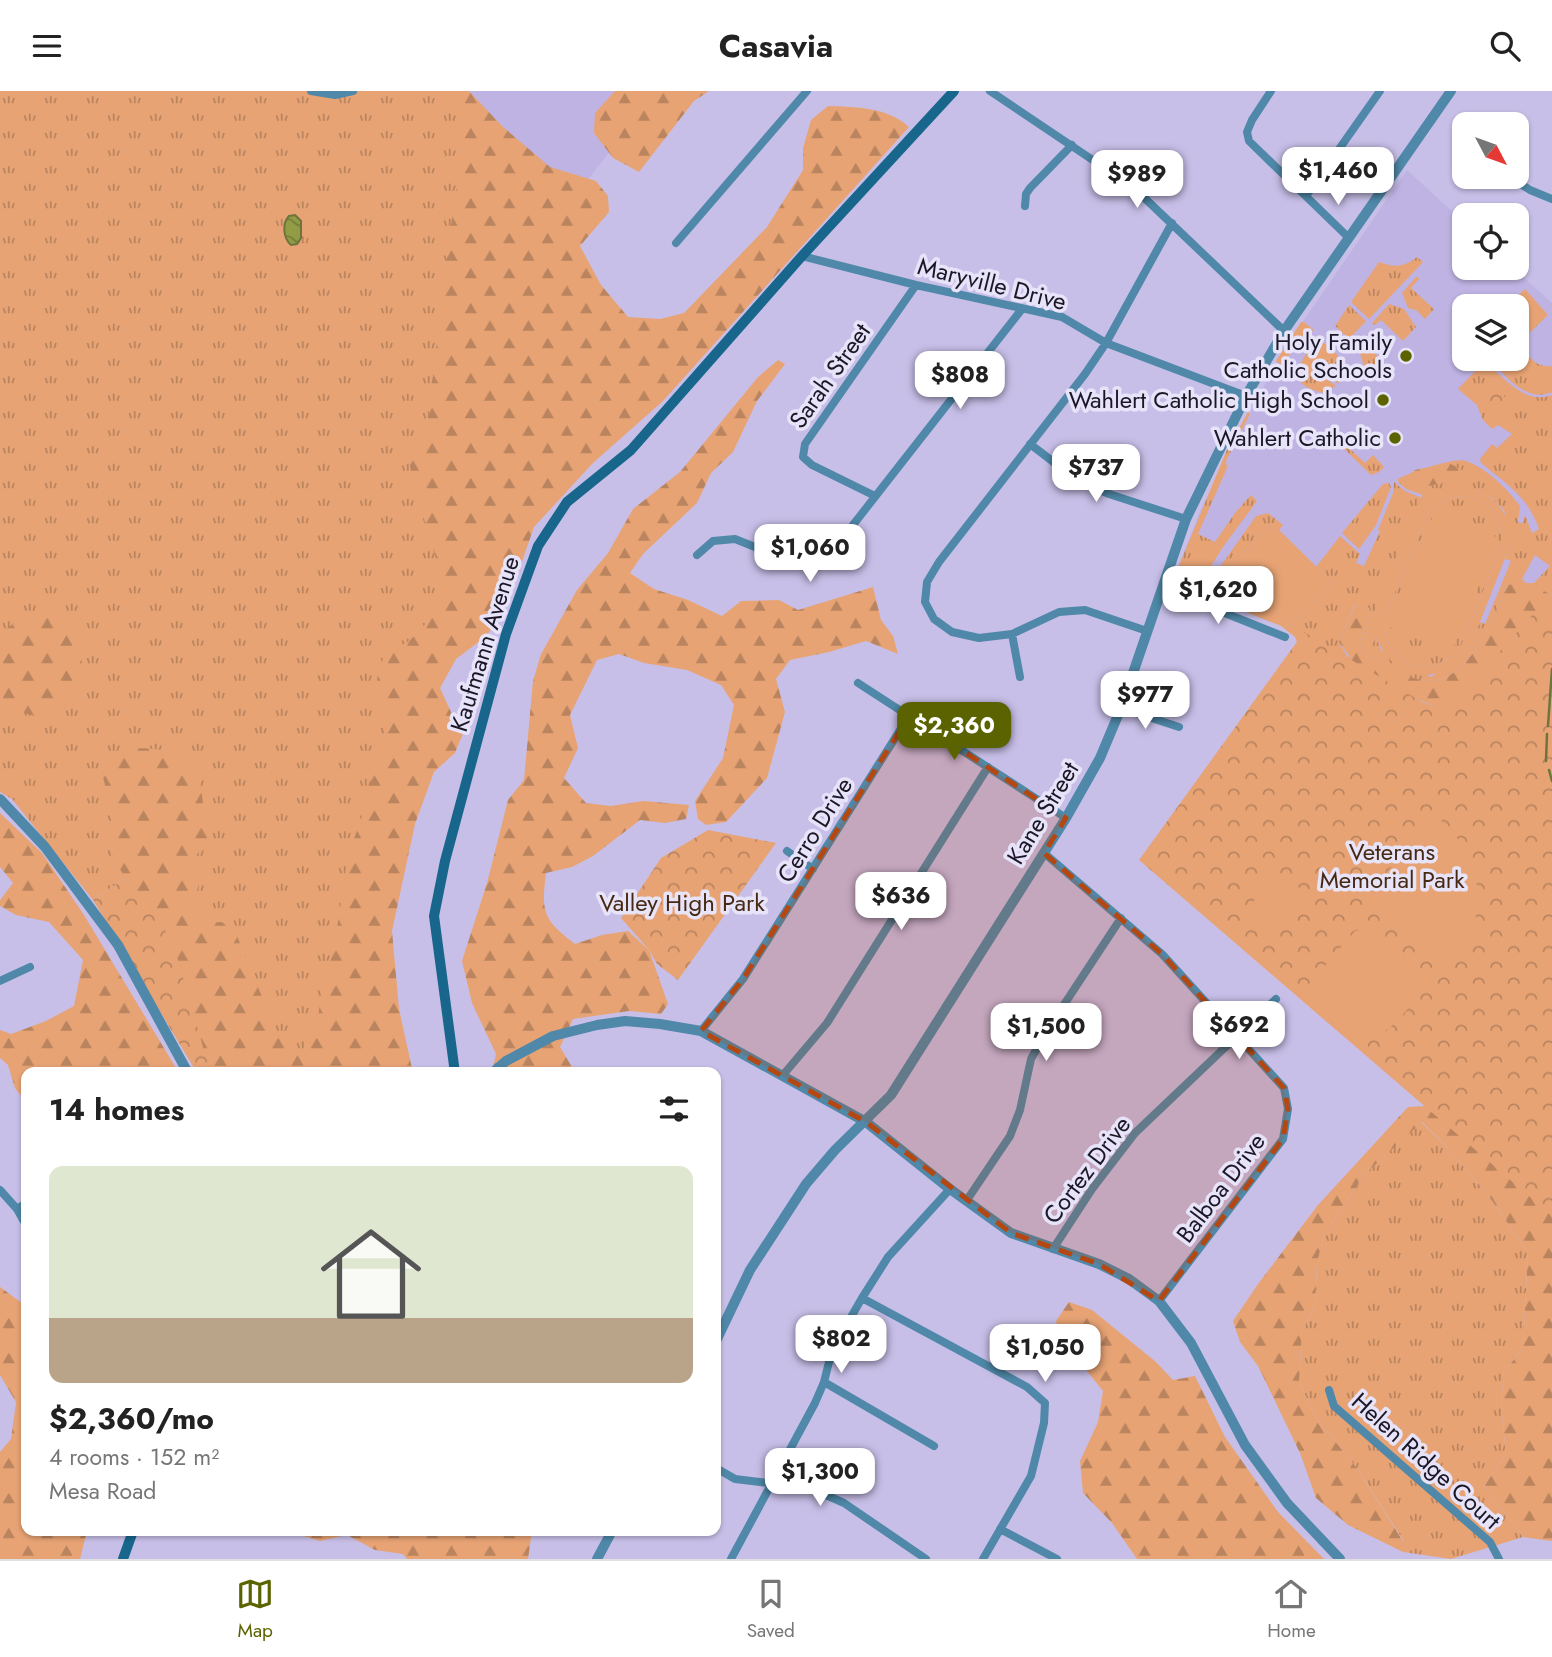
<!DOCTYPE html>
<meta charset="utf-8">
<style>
body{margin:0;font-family:Jost,sans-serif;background:#f6f6f6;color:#222;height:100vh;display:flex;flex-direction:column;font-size:26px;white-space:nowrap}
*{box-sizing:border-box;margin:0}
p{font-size:23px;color:#767676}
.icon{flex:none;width:38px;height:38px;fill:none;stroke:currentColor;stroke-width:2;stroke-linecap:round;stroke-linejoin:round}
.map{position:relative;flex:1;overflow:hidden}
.side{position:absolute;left:21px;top:976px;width:700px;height:469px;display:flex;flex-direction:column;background:#fff;border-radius:14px;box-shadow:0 2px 5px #0004}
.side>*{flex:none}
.needle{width:46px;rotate:131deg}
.tools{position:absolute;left:1452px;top:21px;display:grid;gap:14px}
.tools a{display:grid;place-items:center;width:77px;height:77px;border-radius:14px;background:#fff;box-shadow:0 2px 5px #0004;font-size:35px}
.price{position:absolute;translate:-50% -60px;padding:0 16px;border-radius:14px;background:#fff;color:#222;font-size:23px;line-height:46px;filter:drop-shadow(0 2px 4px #0008)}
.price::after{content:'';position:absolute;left:50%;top:42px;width:21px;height:16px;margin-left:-10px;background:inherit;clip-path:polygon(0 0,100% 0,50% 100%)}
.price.active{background:#5b6301;color:#fff}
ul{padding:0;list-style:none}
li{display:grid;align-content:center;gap:14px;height:371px;padding:0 28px}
li span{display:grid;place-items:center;height:217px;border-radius:14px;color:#555}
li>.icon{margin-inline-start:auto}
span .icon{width:126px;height:126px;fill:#fffc;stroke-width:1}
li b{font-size:30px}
h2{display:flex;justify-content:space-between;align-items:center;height:84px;padding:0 28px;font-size:30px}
header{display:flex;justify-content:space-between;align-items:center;height:91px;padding:0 28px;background:#fff;font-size:32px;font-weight:700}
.dock{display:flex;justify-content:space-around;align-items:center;height:98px;border-top:2px solid #e0e0e0;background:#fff;font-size:19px;color:#767676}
.dock a{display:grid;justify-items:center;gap:4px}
.dock .active{color:#5b6301}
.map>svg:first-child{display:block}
.built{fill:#beb3e2;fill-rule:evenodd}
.grass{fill:url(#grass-tufts);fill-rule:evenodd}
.forest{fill:url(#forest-firs)}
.park{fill:url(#park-crowns)}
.pitch{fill:#e7a374;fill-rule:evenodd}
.water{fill:url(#water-waves);stroke:#6e743c;stroke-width:2}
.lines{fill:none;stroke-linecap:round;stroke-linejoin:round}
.stream{stroke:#6e743c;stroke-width:2.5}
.minor{stroke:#4f88a8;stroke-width:8}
.tertiary{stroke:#4f88a8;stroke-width:10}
.secondary{stroke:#18668c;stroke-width:10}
.marked{fill:#b54812;fill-opacity:0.2;stroke:#b54812;stroke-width:5;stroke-dasharray:14 9;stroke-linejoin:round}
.poi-dot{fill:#5b6301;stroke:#e7e3f8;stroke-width:2.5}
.labels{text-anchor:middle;stroke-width:7;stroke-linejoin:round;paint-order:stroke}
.street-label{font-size:24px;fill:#1b1726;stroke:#e7e3f8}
.poi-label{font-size:24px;fill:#1b1726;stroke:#e7e3f8;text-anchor:end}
.park-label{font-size:24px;fill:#472912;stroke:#e7e3f8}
</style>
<header><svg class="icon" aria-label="menu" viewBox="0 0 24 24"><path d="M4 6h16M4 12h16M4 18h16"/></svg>Casavia<svg class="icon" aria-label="search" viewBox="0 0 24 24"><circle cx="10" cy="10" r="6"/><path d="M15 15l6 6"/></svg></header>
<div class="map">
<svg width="1552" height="1468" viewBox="0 0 1552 1468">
<defs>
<pattern id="grass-tufts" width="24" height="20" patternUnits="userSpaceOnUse" patternTransform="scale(1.75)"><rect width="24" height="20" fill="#e7a374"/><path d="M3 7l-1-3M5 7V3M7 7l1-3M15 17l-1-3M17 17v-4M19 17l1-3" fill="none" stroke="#ba845f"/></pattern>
<pattern id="forest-firs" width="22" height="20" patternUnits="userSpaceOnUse" patternTransform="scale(1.75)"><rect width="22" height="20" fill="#e7a374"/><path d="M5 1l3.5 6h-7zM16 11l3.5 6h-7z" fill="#ba845f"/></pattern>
<pattern id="park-crowns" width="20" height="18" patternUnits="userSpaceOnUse" patternTransform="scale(1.75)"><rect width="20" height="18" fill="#e7a374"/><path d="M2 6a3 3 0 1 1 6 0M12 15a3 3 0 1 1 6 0" fill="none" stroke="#ba845f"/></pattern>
<pattern id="water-waves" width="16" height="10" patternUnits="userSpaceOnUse" patternTransform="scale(1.75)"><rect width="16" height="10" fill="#919c45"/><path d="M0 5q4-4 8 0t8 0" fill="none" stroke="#767e39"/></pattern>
</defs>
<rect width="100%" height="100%" fill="#c8bfe8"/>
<path class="built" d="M462 0H658L567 115Z
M1407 79 1465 132V177H1513L1552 212V523L1444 624 1290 536 1173 489 1201 418 1280 264ZM1465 215H1517V268H1465Z"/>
<path class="grass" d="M0 0H462L567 115 407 662 384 873 408 982H210L172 849 127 786 93 809 12 708 0 701Z
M1417 166 1423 171 1369 228 1351 211 1379 171C1394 177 1405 176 1417 166Z
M1417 185 1419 188 1411 197 1434 218 1425 228 1416 219 1408 217 1402 202Z
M1525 198 1548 224 1517 254V215L1511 211Z
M1389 213 1404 218 1416 236 1403 250 1381 229 1375 234 1372 232Z
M1349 214 1366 230 1349 248 1335 235Z
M1301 231H1304L1314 239 1311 241 1308 237 1285 270 1290 278 1288 279 1276 270Z
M1360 245 1363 248 1362 250 1384 271 1379 276 1365 279 1359 259 1353 252Z
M1318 249C1336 257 1350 274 1338 293L1327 282 1325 276H1318L1316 279 1317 285 1321 287 1324 286 1336 295 1323 302C1308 297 1299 296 1297 279L1313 250Z
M1522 254C1529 267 1536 277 1552 275V301C1531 311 1511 292 1498 277L1508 268H1517V258Z
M1487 268H1503L1493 278C1510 293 1528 313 1552 304V507L1548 502 1507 494C1494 525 1471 590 1429 590 1407 590 1384 572 1364 564L1359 552 1371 519 1355 513 1339 551 1347 565 1422 611 1438 616 1429 621 1299 556 1295 546 1281 535 1206 505 1215 483 1256 425 1268 422 1283 434 1279 439 1271 433 1229 477 1290 536 1333 492 1316 476 1340 445 1360 463 1356 472 1364 475 1380 440 1378 439 1393 402 1394 391 1405 400 1422 407 1362 553 1376 546 1381 559 1431 586 1469 559 1480 531 1485 533 1511 470 1505 468 1511 452 1504 419 1492 407 1478 400 1433 405 1427 395 1423 404 1406 398 1398 391V388C1409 382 1455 366 1466 370 1486 377 1508 398 1520 415L1518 431 1522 433 1525 424 1532 442 1539 438C1527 404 1506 393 1481 372L1480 368 1492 353 1497 357 1512 343 1498 334 1492 338 1483 329 1477 314 1458 298ZM1535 464 1550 475 1534 492H1526L1522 488Z
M1248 321 1250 323 1226 370 1227 377 1198 443 1215 451 1235 422 1251 404 1257 410 1223 456 1196 499 1173 489 1226 361Z
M1337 346 1365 372 1373 364 1384 376 1379 381 1371 384 1335 349Z
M1389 392 1391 396 1376 434 1359 458 1342 442 1383 393Z
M1461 405C1492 409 1503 424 1501 455L1461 555C1429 595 1378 572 1386 522L1427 424C1436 412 1446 407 1461 405Z
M1421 1031 1448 1057 1488 1104 1528 1161 1523 1257 1504 1281 1501 1314 1506 1363 1484 1395 1523 1446 1451 1468 1403 1461V1449L1356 1376 1316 1327 1299 1291 1302 1240 1315 1216 1317 1172 1324 1144 1364 1084Z"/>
<path class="forest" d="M437 0H469L502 35 550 76 596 90 608 105 609 121 580 155 601 194 628 226 660 228 684 222 767 136 803 79V57L811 29 828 15C855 16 888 16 909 36L663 310 593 372 534 436 503 525 484 547 456 568 440 597 451 621 464 640 455 662 434 681 415 733 392 840 399 918 413 982H210L153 832 118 775 108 753 112 722 103 686 130 657C150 657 185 658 197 679 201 687 206 738 208 751L189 772 199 792 193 815 208 832 222 831 237 845 278 945 292 960H302L317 936 320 910 335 851 348 763 360 732 372 685 384 663 386 637 376 608 378 578 387 561C418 551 432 526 445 498L416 401 408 366 428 329 447 161 461 68 460 35 454 18Z
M615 0H709L694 10 639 81 613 67 594 42 595 22Z
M778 269 785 273 757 310 733 361 711 382 697 412 643 463 630 482 654 498 688 509 722 525 741 510 779 509 798 519 873 496 881 529 893 545 898 563 866 550 829 561 790 569 776 588 785 621 767 687 726 731 706 734 698 728 695 710 723 667 734 614 721 594 687 579 644 572 619 563 597 569 570 624 578 657 564 687 586 712 611 715 643 710 689 714 686 728 665 732 640 729 593 765 572 776 546 782C541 821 543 829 575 853L602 844 628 840 649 859 668 913 661 923 629 920 573 928 560 956 572 976 582 982H492L496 963 472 912 462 870 487 792 508 709 524 689 533 590 541 563 577 499 608 462 633 418 680 381 758 286Z
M1449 372 1462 379 1459 389 1412 398 1406 386 1415 379Z
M1526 492 1548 502 1552 507V1450L1523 1446 1484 1395 1506 1363 1501 1314 1504 1281 1523 1257 1528 1161 1488 1104 1448 1057 1422 1031 1364 1084 1324 1144 1317 1172 1315 1216 1302 1240 1299 1291 1316 1327 1356 1376 1403 1450V1461L1348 1434 1316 1407 1300 1362 1258 1275 1240 1251 1233 1230 1258 1193 1318 1114 1408 1016 1426 1015 1429 621 1437 616 1366 588 1339 551 1356 512 1365 513 1371 519 1359 552 1364 564C1384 572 1407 589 1429 590 1471 590 1494 525 1507 494Z
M42 516 61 522 78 542 82 572 77 595 63 620 36 625 0 616V543L18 529Z
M0 722 42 762 84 824 179 982H26V1011L15 997 8 974 0 967V939L11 943 46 930 74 915 83 869 49 831 16 824 0 815V809L13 792 0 776Z
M0 1196 26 1215V1440H87L80 1468H0V1361L11 1348 16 1311 0 1284Z
M1069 1211 1092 1219 1156 1271 1173 1289 1195 1285 1225 1346 1278 1421 1324 1468H1137L1112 1432 1083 1402 1080 1370 1098 1331 1103 1300 1061 1248 1056 1230Z
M287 1440H532L528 1468H407L403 1463 375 1459 347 1444 320 1450Z"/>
<path class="park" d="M1497 298 1513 314 1498 328 1482 311Z
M1541 514 1552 523V1125L1139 769 1304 541 1444 624Z
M708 739 776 752 678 889 657 873 649 859 621 827 661 767Z
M127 786 172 849 210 980 208 982H197L93 809Z"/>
<path class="pitch" d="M1426 395 1435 398 1434 404C1476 388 1509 405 1511 452L1469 559C1437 596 1396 593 1376 546L1371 557 1362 553ZM1461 405C1492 409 1503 424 1501 455L1461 555C1429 595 1378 572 1386 522L1427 424C1436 412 1446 407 1461 405Z
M1435 420 1499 447 1451 562 1387 535Z
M1272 432 1333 492 1290 536 1229 477Z
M1436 725C1489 769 1490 831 1448 882L1367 812 1366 805Z
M1264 774C1278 781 1301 790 1304 807L1290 824 1270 839C1250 819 1249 796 1264 774Z
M1355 840H1361L1426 895C1414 909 1403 926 1389 937 1356 965 1322 927 1299 905Z"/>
<path class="water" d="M295 124 301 130V147L297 153 291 154C283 147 282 132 289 125Z"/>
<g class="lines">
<path class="stream" d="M1548 635 1552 578
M1546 670 1547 643
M1549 679 1552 690"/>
<path class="minor" d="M311 0 335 4 353 0
M990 0 1133 96 1284 240
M1271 0 1252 29 1247 41 1249 50 1349 147
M1510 86 1530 99 1552 108
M1306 105 1380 0
M1025 115 1026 103 1030 97 1072 54
M676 152 807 0
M802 165 916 194 1062 226 1106 252 1246 305
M1030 353 1077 389 1109 403 1186 428
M875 405 812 374 803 366 805 353 916 194
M697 464 713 450 735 448 812 479 824 471 1022 218
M1162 497 1285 546
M1147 540 1085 519 1059 521 1012 543 979 547 952 541 934 528 925 511 927 491 939 471 1085 283 1106 252 1172 132
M1012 543 1020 586
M858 592 1066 727
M1121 617 1179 636
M787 760 813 778
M1044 762 1162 863 1284 997 1288 1018 1283 1048 1159 1210
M0 890 30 876
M701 940 743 888 909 625
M783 984 827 932 988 676
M0 1099 17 1118 26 1134
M967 1109 1010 1045 1020 1019 1031 968 1046 941 1121 827
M17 1118 26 1112
M1053 1158 1092 1098 1135 1042 1276 908
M862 1207 1027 1296 1045 1312 1044 1332 1031 1385 983 1468
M824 1291 934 1355
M1329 1299 1334 1315 1490 1451 1499 1468
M716 1377 735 1388 810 1397 844 1412 926 1468
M1000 1438 1057 1468
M731 1468 815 1312 824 1291 832 1259 862 1207 888 1166 950 1098"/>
<path class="tertiary" d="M0 708 45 756 118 854 188 982
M492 982 506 970 553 945 597 934 625 930 660 933 701 940 866 1031 950 1098 1011 1142 1099 1173 1129 1188 1159 1210 1191 1252 1245 1354 1287 1412 1340 1468
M716 1250 750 1179 806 1093 835 1059 891 1004 1066 727 1100 667 1121 617 1186 428 1246 305 1284 240 1451 0
M597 1468 612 1440"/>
<path class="secondary" d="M455 982 434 825 445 770 506 543 538 455 567 411 631 359 802 165 954 0
M123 1468 133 1440"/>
</g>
<path class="marked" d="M909 625 1066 727 1044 762 1162 863 1284 997 1288 1018 1283 1048 1159 1210 1099 1173 1011 1142 866 1031 701 940 743 888Z"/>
<g class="poi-dot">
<circle cx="1406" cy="265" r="7"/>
<circle cx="1383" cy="309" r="7"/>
<circle cx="1395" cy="347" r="7"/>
</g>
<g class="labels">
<g class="street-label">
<text transform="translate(992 193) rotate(14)" y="8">Maryville Drive</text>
<text transform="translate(830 285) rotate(-55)" y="8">Sarah Street</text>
<text transform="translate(485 553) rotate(-73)" y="8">Kaufmann Avenue</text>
<text transform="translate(1043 722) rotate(-59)" y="8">Kane Street</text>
<text transform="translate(815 739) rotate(-58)" y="8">Cerro Drive</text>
<text transform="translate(1087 1079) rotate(-53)" y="8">Cortez Drive</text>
<text transform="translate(1221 1097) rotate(-53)" y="8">Balboa Drive</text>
<text transform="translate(1426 1370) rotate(42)" y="8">Helen Ridge Court</text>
</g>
<g class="poi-label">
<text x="1392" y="259">Holy Family<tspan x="1392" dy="28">Catholic Schools</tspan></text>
<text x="1369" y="317">Wahlert Catholic High School</text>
<text x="1381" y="355">Wahlert Catholic</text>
</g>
<g class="park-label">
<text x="1392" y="769">Veterans<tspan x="1392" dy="28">Memorial Park</tspan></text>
<text x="682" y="820">Valley High Park</text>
</g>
</g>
</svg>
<div class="tools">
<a><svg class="needle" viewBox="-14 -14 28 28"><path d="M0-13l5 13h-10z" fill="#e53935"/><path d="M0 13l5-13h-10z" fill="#767676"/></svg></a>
<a><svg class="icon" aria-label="locate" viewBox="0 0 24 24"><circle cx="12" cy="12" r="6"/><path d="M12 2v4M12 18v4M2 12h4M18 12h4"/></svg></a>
<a><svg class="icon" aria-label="layers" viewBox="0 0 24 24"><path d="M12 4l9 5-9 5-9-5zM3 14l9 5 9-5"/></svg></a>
</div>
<b class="price" style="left:1338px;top:116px">$1,460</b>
<b class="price" style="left:1137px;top:119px">$989</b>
<b class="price" style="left:960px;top:320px">$808</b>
<b class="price" style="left:1096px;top:413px">$737</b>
<b class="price" style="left:810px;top:493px">$1,060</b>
<b class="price" style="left:1218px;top:535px">$1,620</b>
<b class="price" style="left:1145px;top:640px">$977</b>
<b class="price active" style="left:954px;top:671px">$2,360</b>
<b class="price" style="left:901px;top:841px">$636</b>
<b class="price" style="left:1239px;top:970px">$692</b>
<b class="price" style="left:1046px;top:972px">$1,500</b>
<b class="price" style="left:841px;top:1284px">$802</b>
<b class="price" style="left:1045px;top:1293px">$1,050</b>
<b class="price" style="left:820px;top:1417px">$1,300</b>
<section class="side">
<h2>14 homes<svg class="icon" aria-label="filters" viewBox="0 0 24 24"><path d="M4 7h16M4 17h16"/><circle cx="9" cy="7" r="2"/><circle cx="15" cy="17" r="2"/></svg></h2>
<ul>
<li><span style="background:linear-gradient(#dfe7d0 70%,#b9a48a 0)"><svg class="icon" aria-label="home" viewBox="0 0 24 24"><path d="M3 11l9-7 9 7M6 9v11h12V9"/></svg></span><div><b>$2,360/mo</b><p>4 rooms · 152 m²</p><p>Mesa Road</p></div></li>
</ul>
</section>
</div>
<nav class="dock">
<a class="active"><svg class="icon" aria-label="map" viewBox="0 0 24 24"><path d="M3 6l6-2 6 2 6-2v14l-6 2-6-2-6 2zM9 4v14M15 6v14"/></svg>Map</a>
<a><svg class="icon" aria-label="saved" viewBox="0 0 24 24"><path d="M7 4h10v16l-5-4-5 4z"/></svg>Saved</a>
<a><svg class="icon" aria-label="home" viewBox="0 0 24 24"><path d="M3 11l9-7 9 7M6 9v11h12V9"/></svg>Home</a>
</nav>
